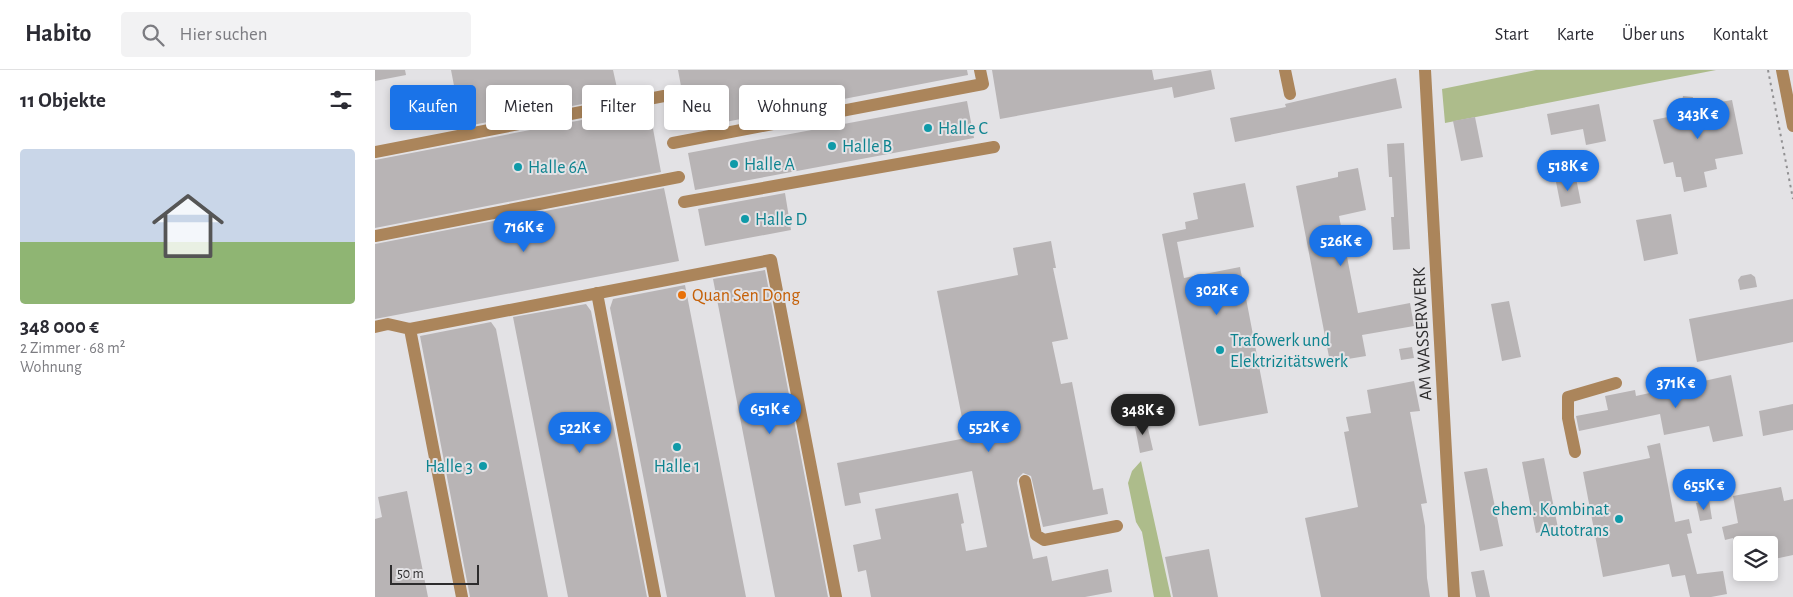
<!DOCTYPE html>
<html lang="de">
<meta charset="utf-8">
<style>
body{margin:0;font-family:"Alegreya Sans",sans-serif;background:#f2f2f3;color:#2b2b33;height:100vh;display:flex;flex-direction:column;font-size:19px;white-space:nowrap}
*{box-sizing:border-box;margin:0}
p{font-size:16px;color:#7c7c81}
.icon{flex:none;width:28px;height:28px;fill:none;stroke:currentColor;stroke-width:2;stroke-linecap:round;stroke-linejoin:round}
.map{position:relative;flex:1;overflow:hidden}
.panel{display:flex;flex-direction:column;background:#fff;width:375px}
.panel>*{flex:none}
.banner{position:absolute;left:15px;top:15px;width:475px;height:45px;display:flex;gap:10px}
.buttons{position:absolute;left:1358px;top:466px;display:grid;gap:10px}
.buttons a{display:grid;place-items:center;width:45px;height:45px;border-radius:5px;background:#fff;box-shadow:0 2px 8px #0003;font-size:25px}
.scale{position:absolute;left:15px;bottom:12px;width:89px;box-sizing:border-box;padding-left:5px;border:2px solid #2d2c2d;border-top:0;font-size:14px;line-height:18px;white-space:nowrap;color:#2d2c2d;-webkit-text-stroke:4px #e3e2e5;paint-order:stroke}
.price{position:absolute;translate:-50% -42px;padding:0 11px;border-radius:18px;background:#1a73e8;color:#fff;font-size:16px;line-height:32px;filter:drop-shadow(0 1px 2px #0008)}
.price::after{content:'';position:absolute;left:50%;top:30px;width:15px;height:11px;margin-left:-8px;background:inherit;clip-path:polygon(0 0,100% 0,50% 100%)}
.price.current{background:#222;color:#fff}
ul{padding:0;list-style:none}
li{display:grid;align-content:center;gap:10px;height:265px;padding:0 20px}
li+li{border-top:1px solid #e1e1e2}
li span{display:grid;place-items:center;height:155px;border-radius:5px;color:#555}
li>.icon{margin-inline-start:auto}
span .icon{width:90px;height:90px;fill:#fffc;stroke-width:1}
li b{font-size:21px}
h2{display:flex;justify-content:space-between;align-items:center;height:60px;padding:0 20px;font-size:21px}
.chip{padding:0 18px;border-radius:5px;background:#fff;box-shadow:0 2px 8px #0003;font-size:18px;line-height:45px}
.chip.current{background:#1a73e8;color:#fff}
header{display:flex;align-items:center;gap:30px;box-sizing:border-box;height:70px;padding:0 25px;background:#fff;border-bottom:1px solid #e1e1e2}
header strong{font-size:24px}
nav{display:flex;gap:28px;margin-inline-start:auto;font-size:18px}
.search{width:350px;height:45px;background:#f2f2f3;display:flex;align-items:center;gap:12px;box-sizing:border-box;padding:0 18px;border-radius:5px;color:#7c7c81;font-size:19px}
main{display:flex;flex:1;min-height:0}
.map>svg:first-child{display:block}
.green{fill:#adbc8b}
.building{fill:#b8b4b5}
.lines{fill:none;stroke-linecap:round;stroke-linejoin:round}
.path{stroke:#919092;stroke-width:2;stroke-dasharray:2.5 4;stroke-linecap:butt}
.minor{stroke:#ab855b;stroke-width:12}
.culture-dot{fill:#0f9aa8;stroke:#e3e2e5;stroke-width:2}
.food-dot{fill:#e8710a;stroke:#e3e2e5;stroke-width:2}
.labels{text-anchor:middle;stroke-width:4;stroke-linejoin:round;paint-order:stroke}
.culture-label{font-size:18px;fill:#0d838f;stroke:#e3e2e5;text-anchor:start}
.food-label{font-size:18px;fill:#c56008;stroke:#e3e2e5;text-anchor:start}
.street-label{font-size:18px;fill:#2d2c2d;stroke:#e3e2e5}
</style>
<header>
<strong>Habito</strong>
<div class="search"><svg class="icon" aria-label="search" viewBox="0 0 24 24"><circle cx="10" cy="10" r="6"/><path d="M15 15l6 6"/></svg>Hier suchen</div>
<nav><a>Start</a><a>Karte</a><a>Über uns</a><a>Kontakt</a></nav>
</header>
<main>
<section class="panel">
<h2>11 Objekte<svg class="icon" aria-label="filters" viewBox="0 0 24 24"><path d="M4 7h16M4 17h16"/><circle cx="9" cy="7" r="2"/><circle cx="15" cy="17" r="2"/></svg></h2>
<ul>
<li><span style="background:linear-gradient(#c9d6e8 60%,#8fb573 0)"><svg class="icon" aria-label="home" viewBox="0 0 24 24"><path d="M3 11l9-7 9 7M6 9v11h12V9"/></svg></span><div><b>348 000 €</b><p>2 Zimmer · 68 m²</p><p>Wohnung</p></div></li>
</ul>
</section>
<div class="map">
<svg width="1418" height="527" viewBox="0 0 1418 527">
<rect width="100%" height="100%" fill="#e3e2e5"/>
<path class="green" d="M1161 0H1341L1070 53 1067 19Z
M766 391 796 527H779L767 462 761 452 753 413 757 401Z"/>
<path class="building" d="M0 0H30L31 5 0 11Z
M76 0H238L244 27 87 57Z
M303 0H592L593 5 314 59Z
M617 0H777L779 10 836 0 840 19 799 28 797 17 625 49Z
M1021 8 1027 38 860 72 855 48 911 37 910 34Z
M1308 26 1318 27 1316 37 1357 30 1368 84 1340 89 1342 99 1329 102 1332 117 1309 122 1306 107H1301L1298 92 1289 94 1278 50 1293 47 1292 43 1305 41Z
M592 31 599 68 320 120 313 83Z
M1224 34 1231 71 1211 75 1208 59 1176 65 1172 44Z
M274 37 286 102 0 158V90Z
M1100 47 1108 87 1086 91 1078 51Z
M1029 73 1035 179 1018 180 1016 147H1019L1017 107H1014L1012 74Z
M983 98 991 140 964 146 983 243 1035 233 1039 256 987 265 991 286 955 292 921 116 963 107V102Z
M1201 108 1206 133 1186 137 1181 112Z
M870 113 879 157 802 172 809 208 865 197 893 343 824 356 787 164 811 159 810 152 823 149 818 123Z
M289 118 304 191 0 249V174Z
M410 123 416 160 330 176 323 139Z
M1296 144 1303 184 1269 191 1261 150Z
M676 171 681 198H678L693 269 677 272 686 314 697 312 718 420 728 418 733 444 668 457 656 406 648 403 643 408 642 413 658 489 672 486 677 511 733 499 737 522 710 527H496L491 500 483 502 478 475 506 469 500 439 583 423 589 453 586 454 591 481 612 477 597 401 484 423 486 433 470 436 462 393 591 368 562 221 643 205 638 178Z
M390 200 453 527H400L338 209Z
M1376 204 1380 207 1382 217 1365 220 1363 210 1366 206Z
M310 215 371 527H292L235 238 238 229Z
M1418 229V272L1322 292 1314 249Z
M1134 231 1146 287 1127 291 1116 234Z
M211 234 216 241 272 527H193L138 247Z
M116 252 121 259 173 527H95L45 266Z
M1037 277 1039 288 1026 290 1024 279Z
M1356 305 1368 366 1338 372 1334 356 1289 365 1285 344 1204 361 1201 346 1233 340 1230 326 1260 320 1261 326Z
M1039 311 1045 341 1035 342 1052 433 1046 434 1050 456 1052 508 1055 527H946L930 448 983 437 969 362 974 361 971 347 996 343 992 320Z
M1418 334V360L1388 366 1384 341Z
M771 350 778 380 765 383 759 352Z
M1285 373 1300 452 1314 449 1317 463 1312 464 1322 504 1348 501 1352 524 1336 527H1315L1310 505 1297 507 1294 494 1228 507 1208 402 1275 388 1272 376Z
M1169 388 1183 458 1161 463 1147 392Z
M1112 398 1128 476 1105 481 1089 402Z
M1406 417 1409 431 1418 429V485L1394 490V475H1359L1358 468 1350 470 1347 457 1363 453 1358 426Z
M32 421 53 527H0V449L7 447 3 427Z
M1334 430 1337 449 1325 451 1321 433Z
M834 479 843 527H798L790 487Z
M1109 500 1115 527H1101L1096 502Z"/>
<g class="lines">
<path class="path" d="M1393 0 1418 129"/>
<path class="minor" d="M910 0 915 24
M1050 0 1079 527
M1407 0 1418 56
M298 73 608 14 605 0
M0 82 289 26
M309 132 619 77
M0 166 304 107
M222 223 280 527
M0 257 13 254 35 259 396 190 461 527
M35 259 87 527
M1200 382 1193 348V327L1241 313
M650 411 661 465 669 470 742 456"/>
</g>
<g class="culture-dot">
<circle cx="553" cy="58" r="5"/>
<circle cx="457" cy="76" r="5"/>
<circle cx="359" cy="94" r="5"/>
<circle cx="143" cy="97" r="5"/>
<circle cx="370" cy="149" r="5"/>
<circle cx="845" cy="280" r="5"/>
<circle cx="302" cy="377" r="5"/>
<circle cx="108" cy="396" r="5"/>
<circle cx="1244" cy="449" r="5"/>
</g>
<circle class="food-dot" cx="307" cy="225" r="5"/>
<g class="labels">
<g class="culture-label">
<text x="563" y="64">Halle C</text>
<text x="467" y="82">Halle B</text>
<text x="369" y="100">Halle A</text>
<text x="153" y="103">Halle 6A</text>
<text x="380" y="155">Halle D</text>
<text x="855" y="276">Trafowerk und<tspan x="855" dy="21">Elektrizitätswerk</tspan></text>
<text x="98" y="402" text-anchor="end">Halle 3</text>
<text x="302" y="402" text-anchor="middle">Halle 1</text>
<text x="1234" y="445" text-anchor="end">ehem. Kombinat<tspan x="1234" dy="21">Autotrans</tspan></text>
</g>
<g class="food-label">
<text x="317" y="231">Quan Sen Dong</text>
</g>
<g class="street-label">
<text transform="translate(1047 264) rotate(-93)" y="6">AM WASSERWERK</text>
</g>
</g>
</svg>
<div class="buttons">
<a><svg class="icon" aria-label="layers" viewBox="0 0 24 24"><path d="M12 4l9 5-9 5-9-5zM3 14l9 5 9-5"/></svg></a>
</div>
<div class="scale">50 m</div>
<b class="price" style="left:1323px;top:70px">343K €</b>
<b class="price" style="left:1193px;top:122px">518K €</b>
<b class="price" style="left:149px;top:183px">716K €</b>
<b class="price" style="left:966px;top:197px">526K €</b>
<b class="price" style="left:842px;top:246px">302K €</b>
<b class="price" style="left:1301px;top:339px">371K €</b>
<b class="price" style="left:395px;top:365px">651K €</b>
<b class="price current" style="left:768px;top:366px">348K €</b>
<b class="price" style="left:614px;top:383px">552K €</b>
<b class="price" style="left:205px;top:384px">522K €</b>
<b class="price" style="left:1329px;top:441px">655K €</b>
<div class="banner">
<a class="chip current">Kaufen</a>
<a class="chip">Mieten</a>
<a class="chip">Filter</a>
<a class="chip">Neu</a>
<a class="chip">Wohnung</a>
</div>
</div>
</main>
